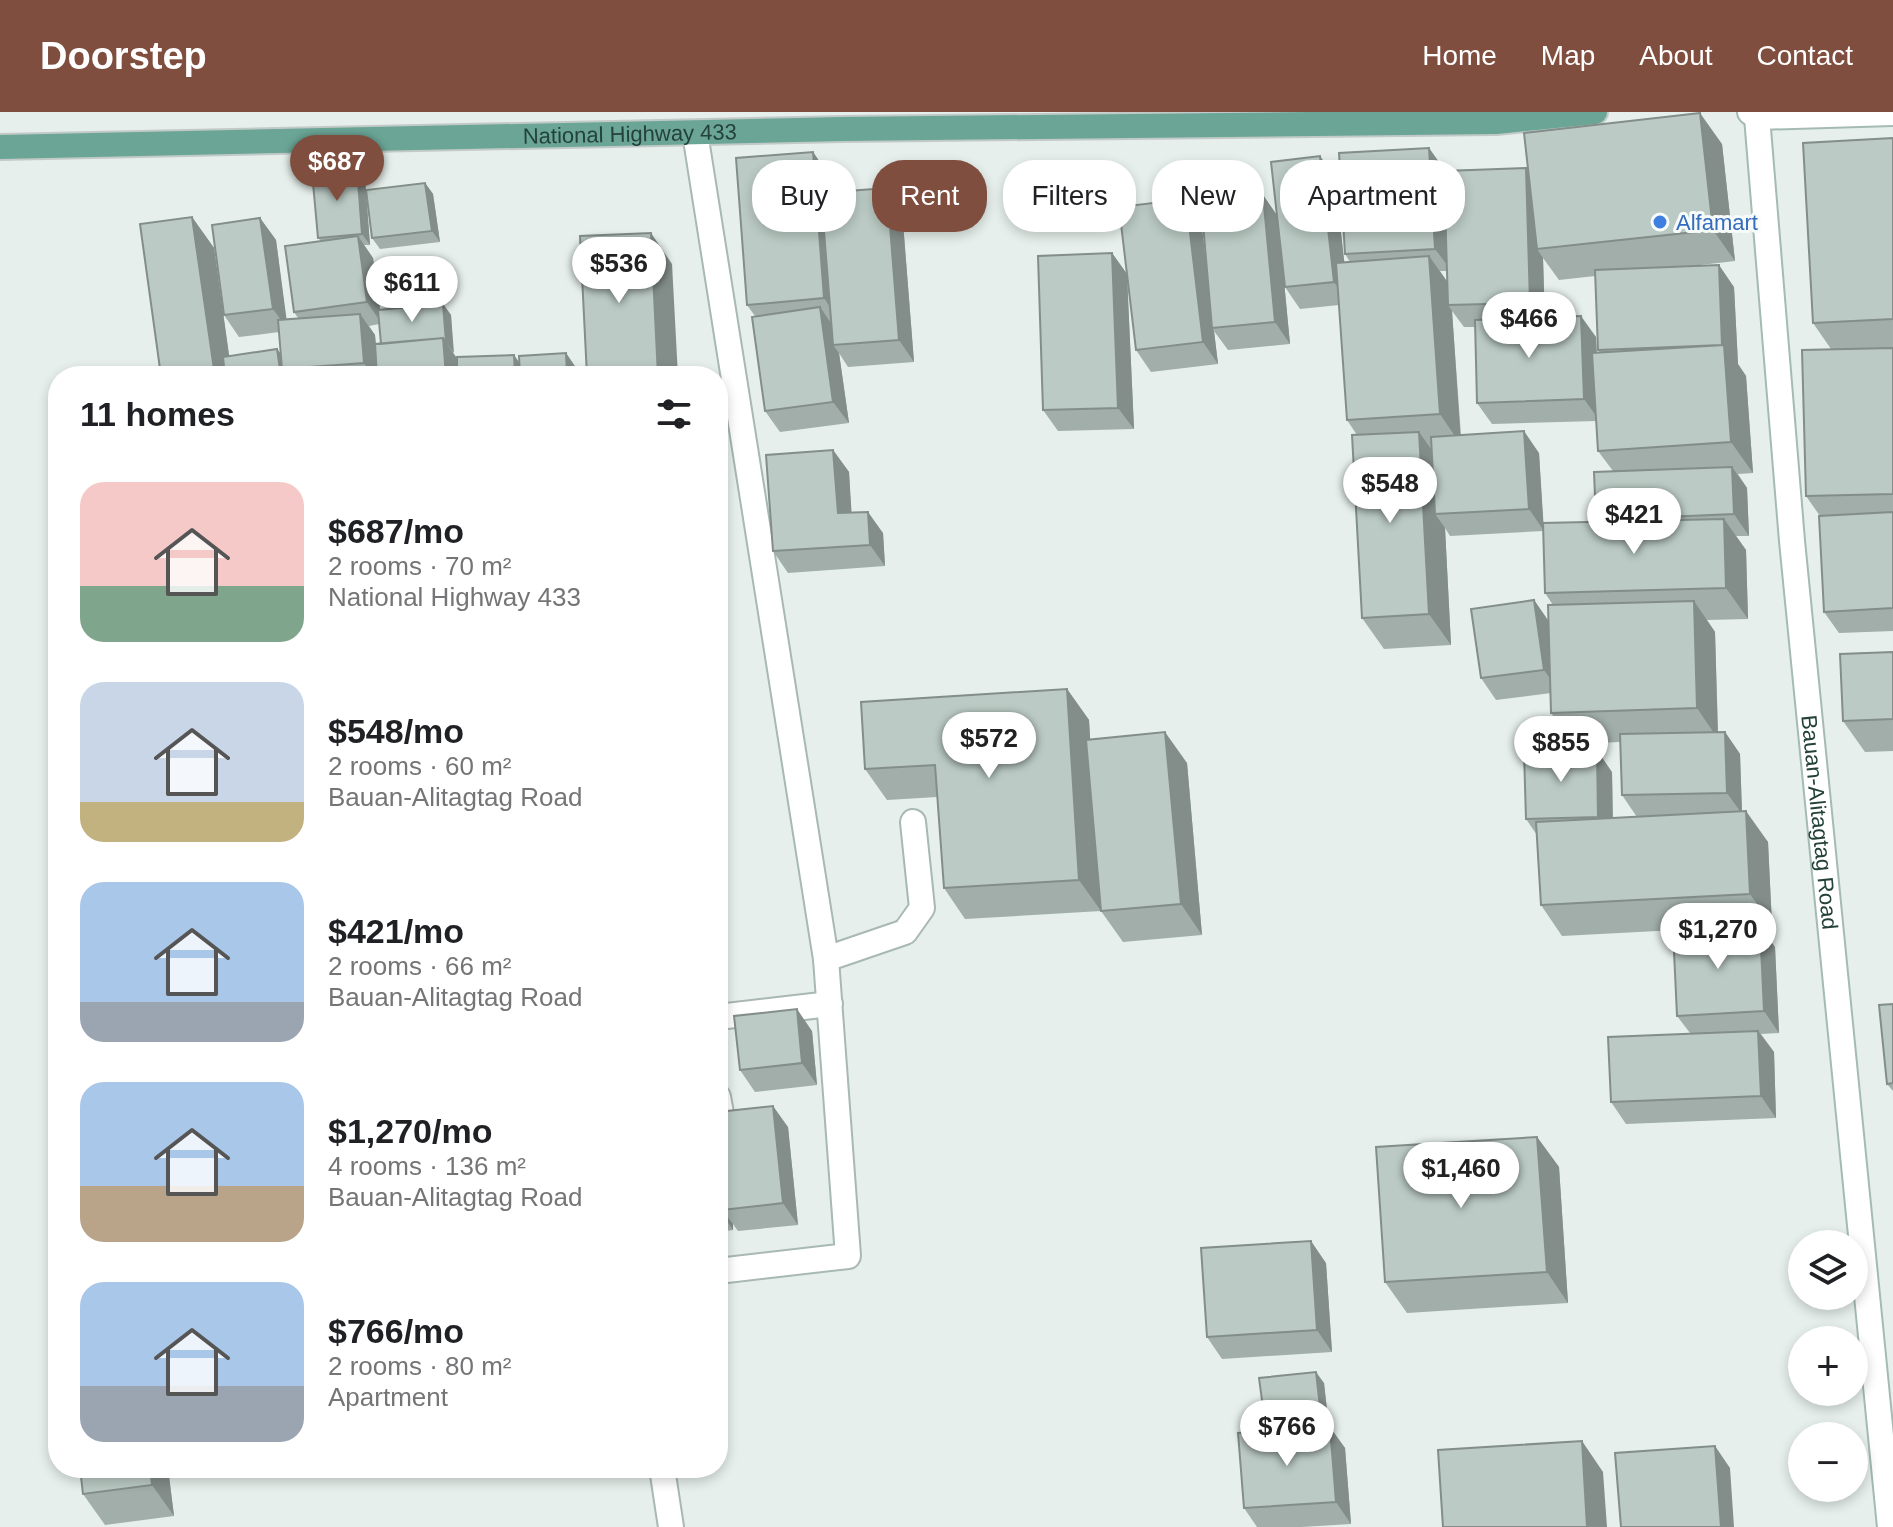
<!DOCTYPE html>
<meta charset="utf-8">
<style>
body{margin:0;font-family:Arial,sans-serif;background:#f6f6f6;color:#202124;height:100vh;display:flex;flex-direction:column;font-size:30px;white-space:nowrap}
*{box-sizing:border-box;margin:0}
p{font-size:26px;color:#757577}
.icon{flex:none;width:44px;height:44px;fill:none;stroke:currentColor;stroke-width:2;stroke-linecap:round;stroke-linejoin:round}
.map{position:relative;flex:1;overflow:hidden}
.details{position:absolute;left:48px;top:254px;width:680px;height:1112px;display:flex;flex-direction:column;background:#fff;border-radius:32px;box-shadow:0 4px 12px #0003}
.details>*{flex:none}
.guide{position:absolute;left:752px;top:48px;width:760px;height:72px;display:flex;gap:16px}
.controls{position:absolute;left:1788px;top:1118px;display:grid;gap:16px}
.controls a{display:grid;place-items:center;width:80px;height:80px;border-radius:50%;background:#fff;box-shadow:0 4px 12px #0003;font-size:40px}
.price{position:absolute;translate:-50% -68px;padding:0 18px;border-radius:28px;background:#fff;color:#222;font-size:26px;line-height:52px;filter:drop-shadow(0 2px 4px #0008)}
.price::after{content:'';position:absolute;left:50%;top:48px;width:24px;height:18px;margin-left:-12px;background:inherit;clip-path:polygon(0 0,100% 0,50% 100%)}
.price.on{background:#7f4e3f;color:#fff}
ul{padding:0;list-style:none}
li{display:flex;align-items:center;gap:24px;height:200px;padding:0 32px}
li span{display:grid;place-items:center;flex:none;width:224px;height:160px;border-radius:24px;color:#555}
li>.icon{margin-inline-start:auto}
span .icon{width:96px;height:96px;fill:#fffc;stroke-width:1}
li b{font-size:34px}
h2{display:flex;justify-content:space-between;align-items:center;height:96px;padding:0 32px;font-size:34px}
.pill{padding:0 28px;border-radius:32px;background:#fff;box-shadow:0 4px 12px #0003;font-size:28px;line-height:72px}
.pill.on{background:#7f4e3f;color:#fff}
header{display:flex;align-items:center;gap:48px;box-sizing:border-box;height:112px;padding:0 40px;background:#7f4e3f;color:#fff}
header strong{font-size:38px}
nav{display:flex;gap:44px;margin-inline-start:auto;font-size:28px}
.map>svg:first-child{display:block}
.lines{fill:none;stroke-linecap:round;stroke-linejoin:round}
.service-casing{stroke:#a8b8b2;stroke-width:28}
.minor-casing{stroke:#a8b8b2;stroke-width:28}
.secondary-casing{stroke:#a4bbb3;stroke-width:28}
.primary-casing{stroke:#c2cac8;stroke-width:28}
.service{stroke:#fff;stroke-width:24}
.minor{stroke:#fff;stroke-width:24}
.secondary{stroke:#fff;stroke-width:24}
.primary{stroke:#6aa596;stroke-width:24}
.wall{fill:#a1aea9;fill-rule:evenodd}
.shaded-wall{fill:#838d89}
.building{fill:#bbcac4;stroke:#838d89;stroke-width:2}
.shop-dot{fill:#3f7fe0;stroke:#f7fbf9;stroke-width:3}
.labels{text-anchor:middle;stroke-width:6;stroke-linejoin:round;paint-order:stroke}
.street-label{font-size:22px;fill:#24423a;stroke:#f7fbf9}
.shop-label{font-size:22px;fill:#366cbe;stroke:#f7fbf9;text-anchor:start}
</style>
<header>
<strong>Doorstep</strong>
<nav><a>Home</a><a>Map</a><a>About</a><a>Contact</a></nav>
</header>
<div class="map">
<svg width="1893" height="1415" viewBox="0 0 1893 1415">
<rect width="100%" height="100%" fill="#e6efeb"/>
<g class="lines">
<defs>
<path id="service" d="M826 847 905 820 922 796 913 710
M718 985 723 1012"/>
<path id="minor" d="M695 21 826 847 848 1144 718 1159
M718 905 830 892
M662 1356 671 1415"/>
<g id="secondary">
<path d="M1750 0 1757 5 1893 1"/>
<path id="s1" d="M1757 5 1792 429 1890 1415"/>
</g>
<g id="primary">
<path id="s2" d="M0 35 843 17 1496 10 1595 0"/>
</g>
</defs>
<use href="#service" class="service-casing"/>
<use href="#minor" class="minor-casing"/>
<use href="#secondary" class="secondary-casing"/>
<use href="#primary" class="primary-casing"/>
<use href="#service" class="service"/>
<use href="#minor" class="minor"/>
<use href="#secondary" class="secondary"/>
<use href="#primary" class="primary"/>
</g>
<path class="wall" d="M1893 26V519L1839 521 1824 500 1820 404 1806 384 1831 237 1813 211Z
M1722 32 1735 149 1683 155 1734 175 1738 252 1746 264 1753 361 1738 362 1747 376 1749 424H1736L1746 438 1748 507 1707 508 1715 520 1718 620H1725L1740 642 1742 699 1768 730 1772 813 1562 824 1541 793 1537 723 1526 707 1612 660 1613 706 1637 705 1622 683 1620 630 1573 632 1551 601V581L1496 588 1481 566 1534 488 1548 508 1553 493 1545 481 1543 419 1450 424 1445 416 1451 533 1384 537 1362 506 1357 323 1347 308 1339 193 1300 197 1285 175 1284 170 1290 232 1228 238 1214 219 1218 252 1151 260 1136 238 1127 167 1134 317 1058 319 1043 298 1112 141 1127 162 1186 87 1201 109 1207 156 1263 83 1277 103 1320 44 1335 66 1344 150H1350L1345 142 1429 36 1444 59 1526 56 1528 59ZM1543 146 1559 168 1595 164 1598 238 1600 241H1597L1596 225 1545 205ZM1440 159H1447L1448 171ZM1452 199 1464 215H1475L1477 291 1492 312 1596 309 1598 339 1613 359 1596 408 1597 410 1543 411 1539 341 1461 323Z
M813 40 828 62 829 81 887 76 902 98 914 250 848 255 839 241 849 311 780 320 765 299 755 204 747 193Z
M357 56 365 67 370 133H364L373 146 380 198 443 192 451 203 453 241 457 246 520 251 566 241 581 264H161L192 105 214 136 229 244 277 237 281 242 279 220 239 225 224 203 260 106 276 128 286 207 298 206 294 200 321 129 318 126ZM379 212 381 232H376L375 223 369 214Z
M425 71 433 82 440 130 380 137 372 126Z
M833 338 849 360 851 401 883 421 885 454 788 461 773 439Z
M1893 540V639L1865 640 1843 609Z
M1067 577 1089 608 1090 627 1187 651 1202 823 1123 830 1101 799 965 807 944 776 937 685 887 688 865 657Z
M1775 835 1779 921 1761 922 1774 940 1776 1006 1626 1012 1611 990 1690 921 1677 904Z
M1893 892V979L1887 972Z
M812 919 817 973 755 980 740 958Z
M718 1000 788 1015 798 1113 738 1119 733 1112V1118L718 1120Z
M1537 1025 1559 1055 1568 1191 1407 1201 1385 1170Z
M1326 1151 1332 1240 1222 1247 1207 1225Z
M1324 1271 1329 1315 1345 1336 1351 1412 1302 1415H1257L1244 1396 1270 1319 1265 1311Z
M80 1356H168L174 1404 105 1413 83 1382Z"/>
<path class="shaded-wall" d="M1700 1 1722 32 1735 149 1713 118Z
M1429 36 1444 57 1451 158 1435 137Z
M813 40 828 62 839 208 824 186Z
M1320 44 1335 66 1349 192 1334 170Z
M357 56 365 67 370 133 362 122Z
M1526 56 1541 77 1537 137 1543 146 1545 212 1530 191Z
M425 71 433 82 440 130 432 119Z
M887 76 902 98 914 250 899 228Z
M1263 83 1278 105 1290 232 1275 210Z
M1186 87 1201 109 1214 216H1212L1214 219 1218 252 1203 230Z
M192 105 214 136 232 264H215Z
M260 106 276 128 288 218 273 197Z
M651 121 672 152 678 264H658Z
M358 124 373 146 382 212 367 190Z
M1112 141 1127 162 1134 317 1118 296Z
M1429 144 1451 175 1448 193 1452 199 1461 333 1440 302Z
M1719 153 1734 175 1738 252 1746 264 1753 361 1731 330 1722 233Z
M443 192 451 203 454 241 446 230Z
M820 195 835 217 833 233 839 241 849 311 833 290Z
M360 202 375 223 378 264H373L364 251Z
M1581 204 1596 225 1599 308 1584 287Z
M443 226 458 248 459 264H446Z
M277 237 291 256 282 257 287 264H281Z
M566 241 581 263V264H567Z
M514 243 529 264H515Z
M1524 319 1539 341 1544 419 1529 397Z
M1419 320 1441 351 1435 402 1445 416 1451 533 1429 502Z
M833 338 849 360 853 423 838 401Z
M1732 355 1747 376 1749 424 1734 402Z
M868 400 883 421 885 454 870 433Z
M1724 407 1746 438 1748 507 1726 476Z
M1534 488 1549 510 1559 579 1544 558Z
M1694 489 1715 520 1718 627 1697 596Z
M1067 577 1089 608 1101 799 1079 768Z
M1165 620 1187 651 1202 823 1181 792Z
M1725 620 1740 642 1742 702 1727 681Z
M1597 638 1612 660 1613 727 1598 705Z
M1746 699 1768 730 1772 813 1750 782Z
M1760 814 1775 835 1779 921 1764 899Z
M797 897 812 919 817 973 802 951Z
M1758 919 1774 940 1776 1006 1761 984Z
M773 994 788 1015 798 1113 783 1091Z
M718 1015 722 1098 733 1112V1118L718 1096Z
M1537 1025 1559 1055 1568 1191 1547 1160Z
M1311 1129 1326 1151 1332 1240 1317 1218Z
M1316 1260 1324 1271 1329 1316 1321 1304Z
M1330 1315 1345 1336 1351 1412 1336 1390Z
M1582 1329 1603 1360 1607 1415H1587Z
M1715 1334 1730 1356 1734 1415H1721Z
M150 1356H168L174 1404 152 1373Z"/>
<path class="building" d="M1700 1 1713 118 1537 137 1524 21Z
M1893 26V207L1813 211 1803 31Z
M1429 36 1435 137 1345 142 1339 41Z
M813 40 824 186 747 193 736 46Z
M1320 44 1334 170 1285 175 1271 50Z
M357 56 362 122 318 126 312 60Z
M1526 56 1530 191 1448 193 1444 59Z
M425 71 432 119 372 126 366 78Z
M887 76 899 228 833 233 821 81Z
M1263 83 1275 210 1212 216 1201 89Z
M1186 87 1203 230 1136 238 1119 95Z
M192 105 215 264H161L140 112Z
M260 106 273 197 224 203 212 113Z
M651 121 658 264H587L580 124Z
M358 124 367 190 294 200 285 134Z
M1112 141 1118 296 1043 298 1038 144Z
M1429 144 1440 302 1347 308 1336 151Z
M1719 153 1722 233 1598 238 1595 158Z
M443 192 446 230 443 226 381 232 378 198Z
M820 195 833 290 765 299 752 205Z
M360 202 364 251 282 257 278 208Z
M1581 204 1584 287 1477 291 1475 208Z
M443 226 446 264H377L375 232Z
M1724 233 1731 330 1598 339 1592 241Z
M1893 236V382L1806 384 1802 238Z
M277 237 281 264H225L223 245Z
M566 241 567 264H520L519 244Z
M514 243 515 264H457V245Z
M1524 319 1529 397 1435 402 1431 325Z
M1419 320 1429 502 1362 506 1352 323Z
M833 338 838 401 868 400 870 433 773 439 766 343Z
M1732 355 1734 402 1596 408 1594 360Z
M1893 400V496L1824 500 1819 404Z
M1724 407 1726 476 1545 481 1543 411Z
M1534 488 1544 558 1481 566 1471 497Z
M1694 489 1697 596 1551 601 1548 493Z
M1893 540V607L1843 609 1840 542Z
M1067 577 1079 768 944 776 935 653 865 657 861 590Z
M1165 620 1181 792 1101 799 1086 628Z
M1725 620 1727 681 1622 683 1620 622Z
M1597 638 1598 705 1526 707 1524 640Z
M1746 699 1750 782 1541 793 1536 710Z
M1760 814 1764 899 1677 904 1673 818Z
M1893 892V971L1887 972 1879 893Z
M797 897 802 951 740 958 734 904Z
M1758 919 1761 984 1611 990 1608 925Z
M773 994 783 1091 722 1098 718 1056V1000Z
M1537 1025 1547 1160 1385 1170 1376 1035Z
M1311 1129 1317 1218 1207 1225 1201 1136Z
M1316 1260 1321 1304 1265 1311 1259 1266Z
M1330 1315 1336 1390 1244 1396 1238 1321Z
M1582 1329 1587 1415H1443L1438 1338Z
M1715 1334 1721 1415H1621L1615 1341Z
M80 1356H150L152 1373 83 1382Z"/>
<circle class="shop-dot" cx="1660" cy="110" r="8"/>
<g class="labels">
<g class="street-label">
<text dy="8" stroke="none"><textPath href="#s2" startOffset="630">National Highway 433</textPath></text>
<text dy="8" stroke="none"><textPath href="#s1" startOffset="708">Bauan-Alitagtag Road</textPath></text>
</g>
<g class="shop-label">
<text x="1676" y="118">Alfamart</text>
</g>
</g>
</svg>
<div class="controls">
<a><svg class="icon" aria-label="layers" viewBox="0 0 24 24"><path d="M12 4l9 5-9 5-9-5zM3 14l9 5 9-5"/></svg></a>
<a>+</a>
<a>−</a>
</div>
<b class="price on" style="left:337px;top:91px">$687</b>
<b class="price" style="left:619px;top:193px">$536</b>
<b class="price" style="left:412px;top:212px">$611</b>
<b class="price" style="left:1529px;top:248px">$466</b>
<b class="price" style="left:1390px;top:413px">$548</b>
<b class="price" style="left:1634px;top:444px">$421</b>
<b class="price" style="left:989px;top:668px">$572</b>
<b class="price" style="left:1561px;top:672px">$855</b>
<b class="price" style="left:1718px;top:859px">$1,270</b>
<b class="price" style="left:1461px;top:1098px">$1,460</b>
<b class="price" style="left:1287px;top:1356px">$766</b>
<div class="guide">
<a class="pill">Buy</a>
<a class="pill on">Rent</a>
<a class="pill">Filters</a>
<a class="pill">New</a>
<a class="pill">Apartment</a>
</div>
<section class="details">
<h2>11 homes<svg class="icon" aria-label="filters" viewBox="0 0 24 24"><path d="M4 7h16M4 17h16"/><circle cx="9" cy="7" r="2"/><circle cx="15" cy="17" r="2"/></svg></h2>
<ul>
<li><span style="background:linear-gradient(#f6c9c9 65%,#7fa58c 0)"><svg class="icon" aria-label="home" viewBox="0 0 24 24"><path d="M3 11l9-7 9 7M6 9v11h12V9"/></svg></span><div><b>$687/mo</b><p>2 rooms · 70 m²</p><p>National Highway 433</p></div></li>
<li><span style="background:linear-gradient(#c9d6e8 75%,#c2b280 0)"><svg class="icon" aria-label="home" viewBox="0 0 24 24"><path d="M3 11l9-7 9 7M6 9v11h12V9"/></svg></span><div><b>$548/mo</b><p>2 rooms · 60 m²</p><p>Bauan-Alitagtag Road</p></div></li>
<li><span style="background:linear-gradient(#a9c7e8 75%,#9aa5b1 0)"><svg class="icon" aria-label="home" viewBox="0 0 24 24"><path d="M3 11l9-7 9 7M6 9v11h12V9"/></svg></span><div><b>$421/mo</b><p>2 rooms · 66 m²</p><p>Bauan-Alitagtag Road</p></div></li>
<li><span style="background:linear-gradient(#a9c7e8 65%,#b9a48a 0)"><svg class="icon" aria-label="home" viewBox="0 0 24 24"><path d="M3 11l9-7 9 7M6 9v11h12V9"/></svg></span><div><b>$1,270/mo</b><p>4 rooms · 136 m²</p><p>Bauan-Alitagtag Road</p></div></li>
<li><span style="background:linear-gradient(#a9c7e8 65%,#9aa5b1 0)"><svg class="icon" aria-label="home" viewBox="0 0 24 24"><path d="M3 11l9-7 9 7M6 9v11h12V9"/></svg></span><div><b>$766/mo</b><p>2 rooms · 80 m²</p><p>Apartment</p></div></li>
</ul>
</section>
</div>
